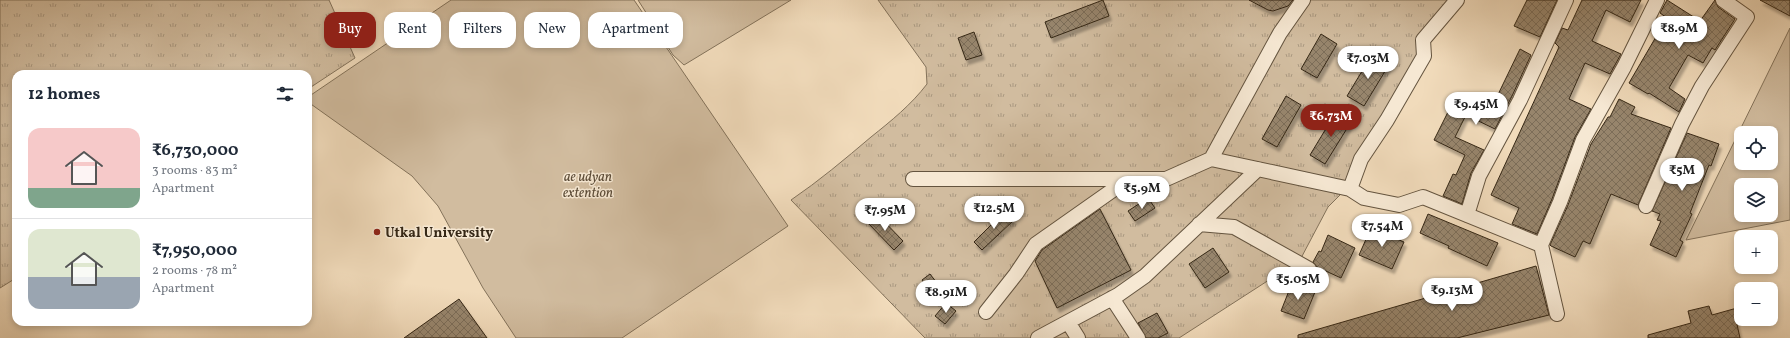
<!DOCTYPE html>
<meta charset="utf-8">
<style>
body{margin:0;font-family:Vollkorn,serif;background:#f6f6f7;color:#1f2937;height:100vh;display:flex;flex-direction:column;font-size:15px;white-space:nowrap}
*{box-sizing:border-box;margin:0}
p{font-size:13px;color:#747a83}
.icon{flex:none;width:22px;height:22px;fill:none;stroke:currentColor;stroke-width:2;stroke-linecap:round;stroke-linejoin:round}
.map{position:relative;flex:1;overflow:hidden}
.details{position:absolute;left:12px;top:70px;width:300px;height:256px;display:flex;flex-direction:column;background:#fff;border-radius:12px;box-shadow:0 2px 6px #0003}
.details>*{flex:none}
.top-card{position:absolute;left:324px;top:12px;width:380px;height:36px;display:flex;gap:8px}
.controls{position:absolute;left:1734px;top:126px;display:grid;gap:8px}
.controls a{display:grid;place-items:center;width:44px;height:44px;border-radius:8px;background:#fff;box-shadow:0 2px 6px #0003;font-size:20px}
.price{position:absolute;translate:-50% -34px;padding:0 9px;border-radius:14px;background:#fff;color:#222;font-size:13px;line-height:26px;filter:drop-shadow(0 1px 2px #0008)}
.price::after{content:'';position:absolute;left:50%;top:24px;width:12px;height:9px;margin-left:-6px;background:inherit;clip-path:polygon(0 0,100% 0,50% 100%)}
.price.active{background:#8f2418;color:#fff}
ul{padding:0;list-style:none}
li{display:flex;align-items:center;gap:12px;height:100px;padding:0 16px}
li+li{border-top:1px solid #e0e1e3}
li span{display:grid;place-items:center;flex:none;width:112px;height:80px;border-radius:12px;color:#555}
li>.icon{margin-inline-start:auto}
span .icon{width:48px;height:48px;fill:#fffc;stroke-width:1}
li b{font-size:17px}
h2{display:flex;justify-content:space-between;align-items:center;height:48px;padding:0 16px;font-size:17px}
.chip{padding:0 14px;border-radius:12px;background:#fff;box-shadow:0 2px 6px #0003;font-size:14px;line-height:36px}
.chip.active{background:#8f2418;color:#fff}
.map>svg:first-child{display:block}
.grass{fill:url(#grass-tufts);stroke:#83725a}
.green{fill:#d1bc9f;stroke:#83725a;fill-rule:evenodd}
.building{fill:url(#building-cross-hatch);stroke:#352716;filter:url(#shadow)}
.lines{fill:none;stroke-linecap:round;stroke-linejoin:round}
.minor-casing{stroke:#64543f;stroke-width:16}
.minor{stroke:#f6e8d3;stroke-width:14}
.poi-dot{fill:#8f2418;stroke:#f6e8d3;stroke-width:1.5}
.labels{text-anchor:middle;stroke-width:3;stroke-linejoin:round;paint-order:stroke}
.park-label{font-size:14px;font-style:italic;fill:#5c4c38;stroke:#f6e8d3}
.poi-label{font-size:14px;font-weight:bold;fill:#352716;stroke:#f6e8d3;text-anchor:start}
</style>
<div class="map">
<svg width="1790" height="338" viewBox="0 0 1790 338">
<defs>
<pattern id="grass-tufts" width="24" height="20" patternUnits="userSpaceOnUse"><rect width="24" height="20" fill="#d1bc9f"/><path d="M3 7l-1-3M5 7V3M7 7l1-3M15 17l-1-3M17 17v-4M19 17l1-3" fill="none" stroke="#aa9981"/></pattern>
<pattern id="building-cross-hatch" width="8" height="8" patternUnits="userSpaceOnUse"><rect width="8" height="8" fill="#97856c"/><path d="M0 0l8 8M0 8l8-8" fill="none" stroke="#7c6d58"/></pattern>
<filter id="shadow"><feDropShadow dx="2.5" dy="4.5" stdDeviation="1" flood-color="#0004"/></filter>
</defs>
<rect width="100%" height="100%" fill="#f1dbbb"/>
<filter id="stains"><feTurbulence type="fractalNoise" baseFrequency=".005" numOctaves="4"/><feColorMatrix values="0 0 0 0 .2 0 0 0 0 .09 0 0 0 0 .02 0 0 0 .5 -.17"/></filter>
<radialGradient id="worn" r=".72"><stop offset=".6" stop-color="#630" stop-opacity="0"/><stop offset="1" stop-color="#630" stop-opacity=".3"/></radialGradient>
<path class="grass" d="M0 0H329L355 58 308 89V74H16V278L0 288Z
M878 0H1454L1421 55 1349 186 1328 207 1300 260 1179 338H925L791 200C819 181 845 159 871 137 891 121 911 105 927 84L926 67Z"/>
<path class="green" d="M451 0H634L788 226 622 338H516L483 288 438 206 412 176 308 102V97Z
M638 0H791L684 65 673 55Z
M1790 28V220L1686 240ZM1741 133H1771V163H1741ZM1741 185H1771V215H1741Z"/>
<path class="building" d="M1103 0 1109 16 1051 38 1045 22Z
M1249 0H1293L1288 6 1273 11 1268 10Z
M1527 0H1557L1540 37 1514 26Z
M1582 0H1641L1630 22 1606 10 1592 41 1621 54 1610 74 1585 63 1569 99 1591 109 1575 137 1552 199 1537 234 1512 224 1519 208 1491 195 1559 47 1555 43 1562 28 1568 30Z
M1667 0 1700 21 1715 0 1718 7 1735 19 1715 50 1712 48 1703 63 1688 55 1669 88 1685 99 1679 112 1649 93 1648 94 1629 83 1667 18 1660 13Z
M1760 0H1790V16Z
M974 32 982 55 966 60 958 38Z
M1321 34 1337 44 1317 78 1301 69Z
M1520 49 1531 55 1512 96 1495 129 1466 115 1455 137 1484 150 1471 173 1462 204 1443 196 1453 174 1456 175 1465 155 1434 140 1449 110H1450L1459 93 1491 109Z
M1373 53 1390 63 1364 106 1347 96Z
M1286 96 1301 105 1277 147 1262 139Z
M1619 99 1635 107 1631 114 1671 128 1638 205 1611 194 1590 244 1583 241 1575 257 1551 246 1550 245 1568 205 1591 144 1608 117H1610Z
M1336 112 1351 122 1325 164 1310 155Z
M1687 133 1719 144 1711 166 1709 165 1690 213 1692 214 1680 240 1683 242 1676 257 1650 245 1661 221 1657 220 1660 214 1652 211Z
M1148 198 1155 208 1135 221 1128 211Z
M1100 209 1131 270 1057 308 1035 261 1042 250Z
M1005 211 1014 220 982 250 974 242Z
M876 213 903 241 894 250 867 222Z
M1428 214 1498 243 1487 266 1448 248 1449 246 1420 233Z
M1371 228 1404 242 1392 269 1359 255Z
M1328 235 1355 248 1341 278 1317 267 1313 262 1319 251 1321 252Z
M1213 248 1229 272 1205 288 1189 264Z
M1536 266 1549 315 1457 338H1298V335Z
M930 274 943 291 934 297 922 280Z
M1292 283 1315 292 1304 319 1281 311Z
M459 299 487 338H404Z
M946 303 956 311 945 324 935 316Z
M1709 306 1712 315 1737 308 1740 318 1736 320 1740 338H1648V335L1691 323 1688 311Z
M1157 313 1168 333 1158 338H1146L1138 323Z"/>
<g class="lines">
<defs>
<path id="minor" d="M1303 0 1280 33 1211 159 1350 189
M1457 0 1423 40 1424 56 1387 120 1361 159 1350 189 1364 198 1399 205 1423 197 1541 245
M913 179H1166L1211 159
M1646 206 1682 124 1702 86 1747 17 1723 0
M1467 215 1479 176 1520 100 1566 0
M1199 224 1234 227 1309 269
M1112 298 1138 338
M986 312 1016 274 1036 244 1127 180
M1557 314 1541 245 1560 202 1583 140 1624 67 1657 0
M1068 322 1078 338
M1038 338 1118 295 1145 276 1258 169"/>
</defs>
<use href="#minor" class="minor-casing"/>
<use href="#minor" class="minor"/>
</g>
<circle class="poi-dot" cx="377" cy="232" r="4"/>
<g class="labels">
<g class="park-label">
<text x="588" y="181">ae udyan<tspan x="588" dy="16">extention</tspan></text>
</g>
<g class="poi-label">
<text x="385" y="237">Utkal University</text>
</g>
</g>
<rect width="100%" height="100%" filter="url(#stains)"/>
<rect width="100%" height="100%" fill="url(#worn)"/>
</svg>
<div class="controls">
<a><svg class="icon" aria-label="locate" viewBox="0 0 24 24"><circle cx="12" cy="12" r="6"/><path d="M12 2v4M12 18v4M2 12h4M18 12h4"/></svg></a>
<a><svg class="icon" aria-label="layers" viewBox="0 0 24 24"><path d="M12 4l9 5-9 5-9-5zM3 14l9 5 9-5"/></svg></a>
<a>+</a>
<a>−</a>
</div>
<b class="price" style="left:1679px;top:50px">₹8.9M</b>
<b class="price" style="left:1368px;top:80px">₹7.03M</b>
<b class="price" style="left:1476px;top:126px">₹9.45M</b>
<b class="price active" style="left:1331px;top:138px">₹6.73M</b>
<b class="price" style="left:1682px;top:192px">₹5M</b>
<b class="price" style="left:1142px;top:210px">₹5.9M</b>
<b class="price" style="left:994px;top:230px">₹12.5M</b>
<b class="price" style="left:885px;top:232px">₹7.95M</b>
<b class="price" style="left:1382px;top:248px">₹7.54M</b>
<b class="price" style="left:1298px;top:301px">₹5.05M</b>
<b class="price" style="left:1452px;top:312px">₹9.13M</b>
<b class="price" style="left:946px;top:314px">₹8.91M</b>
<div class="top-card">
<a class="chip active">Buy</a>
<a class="chip">Rent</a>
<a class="chip">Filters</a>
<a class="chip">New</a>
<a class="chip">Apartment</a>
</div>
<section class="details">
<h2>12 homes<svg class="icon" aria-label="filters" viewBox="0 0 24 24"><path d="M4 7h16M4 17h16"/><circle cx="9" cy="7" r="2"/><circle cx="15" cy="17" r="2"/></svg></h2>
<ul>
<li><span style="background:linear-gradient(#f6c9c9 75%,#7fa58c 0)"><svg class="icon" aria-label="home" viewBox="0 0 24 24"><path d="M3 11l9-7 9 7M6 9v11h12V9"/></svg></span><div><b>₹6,730,000</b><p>3 rooms · 83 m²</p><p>Apartment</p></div></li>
<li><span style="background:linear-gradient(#dfe7d0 60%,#9aa5b1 0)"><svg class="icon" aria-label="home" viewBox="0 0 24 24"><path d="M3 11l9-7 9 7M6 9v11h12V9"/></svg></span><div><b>₹7,950,000</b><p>2 rooms · 78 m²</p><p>Apartment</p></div></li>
</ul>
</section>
</div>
